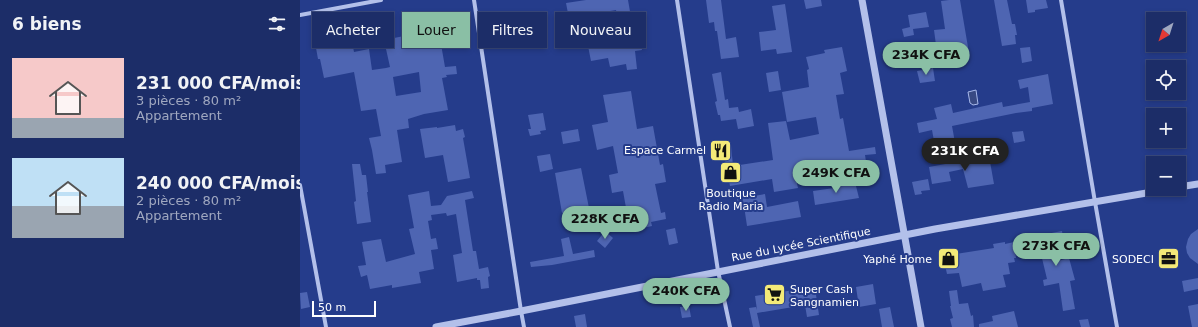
<!DOCTYPE html>
<html lang="fr">
<meta charset="utf-8">
<style>
body{margin:0;font-family:"DejaVu Sans",sans-serif;background:#293971;color:#f1f3f6;height:100vh;display:flex;flex-direction:column;font-size:15px;white-space:nowrap}
*{box-sizing:border-box;margin:0}
p{font-size:13px;color:#a0a8c0}
.icon{flex:none;width:22px;height:22px;fill:none;stroke:currentColor;stroke-width:2;stroke-linecap:round;stroke-linejoin:round}
.map{position:relative;flex:1;overflow:hidden}
.panel{display:flex;flex-direction:column;background:#1c2d68;width:300px}
.panel>*{flex:none}
.top-card{position:absolute;left:12px;top:12px;width:380px;height:36px;display:flex;gap:8px}
.needle{width:26px;rotate:219deg}
.controls{position:absolute;left:846px;top:12px;display:grid;gap:8px}
.controls a{display:grid;place-items:center;width:40px;height:40px;border-radius:0px;background:#1c2d68;box-shadow:0 2px 6px #0003,0 0 0 1px #3a497c;font-size:20px}
.scale{position:absolute;left:12px;bottom:10px;width:64px;box-sizing:border-box;padding-left:4px;border:2px solid #fff;border-top:0;font-size:11px;line-height:14px;white-space:nowrap;color:#fff;-webkit-text-stroke:3px #253c8b;paint-order:stroke}
.price{position:absolute;translate:-50% -34px;padding:0 9px;border-radius:14px;background:#8abfa5;color:#111;font-size:13px;line-height:26px;filter:drop-shadow(0 1px 2px #0008)}
.price::after{content:'';position:absolute;left:50%;top:24px;width:12px;height:9px;margin-left:-6px;background:inherit;clip-path:polygon(0 0,100% 0,50% 100%)}
.price.on{background:#222;color:#fff}
ul{padding:0;list-style:none}
li{display:flex;align-items:center;gap:12px;height:100px;padding:0 12px}
li span{display:grid;place-items:center;flex:none;width:112px;height:80px;border-radius:0px;color:#555}
li>.icon{margin-inline-start:auto}
span .icon{width:48px;height:48px;fill:#fffc;stroke-width:1}
li b{font-size:17px}
h2{display:flex;justify-content:space-between;align-items:center;height:48px;padding:0 12px;font-size:17px}
.tag{padding:0 14px;border-radius:0px;background:#1c2d68;box-shadow:0 2px 6px #0003,0 0 0 1px #3a497c;font-size:14px;line-height:36px}
.tag.on{background:#8abfa5;color:#111}
main{display:flex;flex:1;min-height:0}
.map>svg:first-child{display:block}
.water{fill:#384983;stroke:#a8b9eb}
.building{fill:#4e65b2;fill-rule:evenodd}
.lines{fill:none;stroke-linecap:round;stroke-linejoin:round}
.minor{stroke:#b3c0ea;stroke-width:4}
.tertiary{stroke:#b3c0ea;stroke-width:7}
.labels{text-anchor:middle;stroke-width:4;stroke-linejoin:round;paint-order:stroke}
.poi-label{font-size:11px;fill:#fff;stroke:#253c8b;text-anchor:end}
.street-label{font-size:11px;fill:#fff;stroke:#253c8b}
</style>
<main>
<section class="panel">
<h2>6 biens<svg class="icon" aria-label="filters" viewBox="0 0 24 24"><path d="M4 7h16M4 17h16"/><circle cx="9" cy="7" r="2"/><circle cx="15" cy="17" r="2"/></svg></h2>
<ul>
<li><span style="background:linear-gradient(#f6c9c9 75%,#9aa5b1 0)"><svg class="icon" aria-label="home" viewBox="0 0 24 24"><path d="M3 11l9-7 9 7M6 9v11h12V9"/></svg></span><div><b>231 000 CFA/mois</b><p>3 pièces · 80 m²</p><p>Appartement</p></div></li>
<li><span style="background:linear-gradient(#bfe0f5 60%,#9aa5b1 0)"><svg class="icon" aria-label="home" viewBox="0 0 24 24"><path d="M3 11l9-7 9 7M6 9v11h12V9"/></svg></span><div><b>240 000 CFA/mois</b><p>2 pièces · 80 m²</p><p>Appartement</p></div></li>
</ul>
</section>
<div class="map">
<svg width="898" height="327" viewBox="0 0 898 327">
<rect width="100%" height="100%" fill="#253c8b"/>
<path class="water" d="M676 90 678 104 673 105 670 103 668 92Z"/>
<path class="building" d="M286 0H328L332 23 335 22 342 50 335 51 337 69 327 70 326 64 310 67 308 58 291 61 288 46 315 41V44L329 41 325 20 318 21 316 10 282 16 284 27 271 29 266 3Z
M406 0H421L426 39 436 37 439 57 421 59 417 31H415L414 22 409 23Z
M504 0H521L522 6 506 9Z
M649 0H660L669 53 654 56 652 43 636 45 634 30 645 29 641 1Z
M694 0H707L712 24H715L717 35H715L716 44 702 46Z
M726 0H746L748 8 735 10V12L728 13Z
M485 4 492 52 477 54 476 49 461 51 459 32 476 30 472 6Z
M626 12 629 27 613 29 614 35 604 37 602 29 610 27 608 15Z
M138 27 145 67 156 66 157 74 146 75 147 77 142 78 148 110 124 114 108 119 109 128 97 130 102 162 85 165 86 173 76 174 72 150 69 138 81 136 76 109 61 111 54 72 24 78 20 59H18L16 48 52 42 54 52 69 49 72 70 86 68 90 67 84 40 114 34 115 40 129 38 127 28ZM119 72 121 92 96 96 93 77Z
M542 47 547 71 540 73 544 94 536 95 540 119 543 118 549 151 575 147 576 154 565 155 567 168 556 170V166L535 168V165L511 168 512 170 495 174 498 188 474 192 472 179 430 186 424 155H420L419 146 431 145 433 166 473 160 468 123 486 121 490 140 519 134 516 117 487 122 482 92 509 87 507 70 509 69 506 57 525 53 524 50Z
M730 47 732 61 722 63 720 48Z
M633 68 635 81 620 83 617 71Z
M478 71 481 90 469 92 466 73Z
M421 72 425 100 428 99 429 108 438 107 439 112 451 109 454 126 438 129 436 119 421 121 420 115H418L415 102 417 101 412 74Z
M748 74 753 104 732 108V111L716 113 652 126 656 148 636 152 632 130 619 133 617 123 637 119 634 108 651 104 653 113 702 102 703 107 730 102 728 87 720 89 718 80Z
M331 91 337 129 353 126 360 165 363 164 366 182 355 184 361 213 365 212 366 219 351 222 352 226 343 228 342 224 325 227 323 220 328 219 323 191 312 193 309 175 318 173 313 146 297 150 292 125 308 122 303 95Z
M243 113 246 130 240 131 241 134 230 136 228 129H231L228 115Z
M155 125 156 131 163 129 165 137 163 138 170 178 148 182 143 155 125 158 120 129 137 127V128Z
M278 129 280 141 263 144 261 132Z
M723 131 725 141 714 143 712 132Z
M250 154 253 169 240 172 237 156Z
M689 156 694 184 668 188 663 169 649 172 651 181 632 184 629 167Z
M52 164H60L62 175H66L68 192H67L71 222 57 224 54 202 56 201Z
M281 168 289 208 280 209 281 213 269 215V211L262 213 255 173Z
M628 179 630 190 621 191 622 194 615 195 612 182Z
M555 182 559 198 515 205 513 191 534 188 533 186Z
M129 191 131 206 141 205 147 196 172 191 174 198 165 200 173 251H176L179 269 188 267 190 276 188 277 189 288 181 289 180 280H177V278L157 282 153 255 162 253 156 214 147 216 146 213 131 215 132 220 128 221 131 239 136 238 138 249 131 250 134 269 119 272 121 283 92 288V285L70 289 67 275 61 277 58 266 66 265 62 242 81 239 86 262 115 254 109 229 114 228 108 195Z
M465 194 467 207 498 201 501 217 447 226 444 206 439 207 437 199Z
M375 228 378 243 369 245 366 230Z
M898 229V264L890 258 887 253 886 247 888 239 891 234Z
M305 231 313 238 305 248 297 241Z
M762 231 764 243 756 245V247H753L757 261 769 258 775 280 770 281 775 309 763 311 759 283 744 286 743 280 747 279 740 250 733 251 730 239 736 238V236Z
M269 237 273 254 294 250 295 257 252 265 231 267 230 262 264 256 261 239Z
M705 242V244L714 242 716 258H714L715 262 708 263 710 274 703 275 706 287 683 291 681 283 662 287 659 273 647 274 643 256 694 248 693 244Z
M898 278V289L884 292 882 281Z
M573 284 576 304 559 307 556 287Z
M515 288 519 315 507 317 505 305 457 313 460 327H453L449 308 456 307 457 310 455 296 494 290 495 291Z
M657 290 659 304 668 303 671 316 673 315 674 327H652L650 319 653 318 650 306H651L649 291Z
M7 292 10 307 1 309 0 293Z
M898 304V327H892L888 306Z
M389 306 391 317 382 318 380 307Z
M590 307 594 327H582L579 309Z
M714 311 718 327H679V324L693 321 692 316Z
M285 314 287 327H276L274 316Z
M788 319 790 327H781L779 320Z"/>
<g class="lines">
<path class="minor" d="M174 0 221 311 224 327
M377 0 418 271 430 327
M761 0 795 202 817 327
M0 15 81 0
M0 185 26 327"/>
<path class="tertiary" d="M562 0 621 327
M879 187 898 184
M136 327 221 311 635 229 870 189"/>
</g>
<defs>
<symbol id="restaurant-square" viewBox="-11 -11 22 22"><rect x="-9" y="-9" width="18" height="18" rx="4" fill="#f4ea78" stroke="#253c8b"/><path d="M-5-6h1v4h1v-4h1v4h1v-4h1v5L-1.5 .5V6h-2V.5L-5-1ZM5-6V6H3V1.5H1.5Q1.5-4 5-6Z" fill="#111"/></symbol>
<symbol id="shop-square" viewBox="-11 -11 22 22"><rect x="-9" y="-9" width="18" height="18" rx="4" fill="#f4ea78" stroke="#253c8b"/><path d="M-5-2.5h2.3a2.7 3.5 0 0 1 5.4 0H5L5.5 6h-11ZM-1.5-2.5h3a1.5 2.3 0 0 0-3 0Z" fill="#111"/></symbol>
<symbol id="office-square" viewBox="-11 -11 22 22"><rect x="-9" y="-9" width="18" height="18" rx="4" fill="#f4ea78" stroke="#253c8b"/><path d="M-6-3h4V-5.5h4V-3h4V5H-6ZM-1-4.5V-3h2v-1.5ZM-6 0V1H6V0Z" fill="#111"/></symbol>
<symbol id="supermarket-square" viewBox="-11 -11 22 22"><rect x="-9" y="-9" width="18" height="18" rx="4" fill="#f4ea78" stroke="#253c8b"/><path d="M-6-5.5h2.5l.6 2H6L4.5 2H-2.5L-4.4-4H-6ZM-1.5 3.2a1.3 1.3 0 1 0 .1 0ZM3 3.2a1.3 1.3 0 1 0 .1 0Z" fill="#111"/></symbol>
</defs>
<g fill-rule="evenodd">
<use href="#restaurant-square" x="408" y="138" width="25" height="25"/>
<use href="#shop-square" x="418" y="160" width="25" height="25"/>
<use href="#shop-square" x="636" y="246" width="25" height="25"/>
<use href="#office-square" x="856" y="246" width="25" height="25"/>
<use href="#supermarket-square" x="462" y="282" width="25" height="25"/>
</g>
<g class="labels">
<g class="poi-label">
<text x="406" y="154">Espace Carmel</text>
<text x="431" y="197" text-anchor="middle">Boutique<tspan x="431" dy="13">Radio Maria</tspan></text>
<text x="632" y="263">Yaphé Home</text>
<text x="854" y="263">SODECI</text>
<text x="490" y="293" text-anchor="start">Super Cash<tspan x="490" dy="13">Sangnamien</tspan></text>
</g>
<g class="street-label">
<text transform="translate(501 244) rotate(-11)" y="4">Rue du Lycée Scientifique</text>
</g>
</g>
</svg>
<div class="controls">
<a><svg class="needle" viewBox="-14 -14 28 28"><path d="M0-13l5 13h-10z" fill="#e53935"/><path d="M0 13l5-13h-10z" fill="#a0a8c0"/></svg></a>
<a><svg class="icon" aria-label="locate" viewBox="0 0 24 24"><circle cx="12" cy="12" r="6"/><path d="M12 2v4M12 18v4M2 12h4M18 12h4"/></svg></a>
<a>+</a>
<a>−</a>
</div>
<div class="scale">50 m</div>
<b class="price" style="left:626px;top:76px">234K CFA</b>
<b class="price on" style="left:665px;top:172px">231K CFA</b>
<b class="price" style="left:536px;top:194px">249K CFA</b>
<b class="price" style="left:305px;top:240px">228K CFA</b>
<b class="price" style="left:756px;top:267px">273K CFA</b>
<b class="price" style="left:386px;top:312px">240K CFA</b>
<div class="top-card">
<a class="tag">Acheter</a>
<a class="tag on">Louer</a>
<a class="tag">Filtres</a>
<a class="tag">Nouveau</a>
</div>
</div>
</main>
